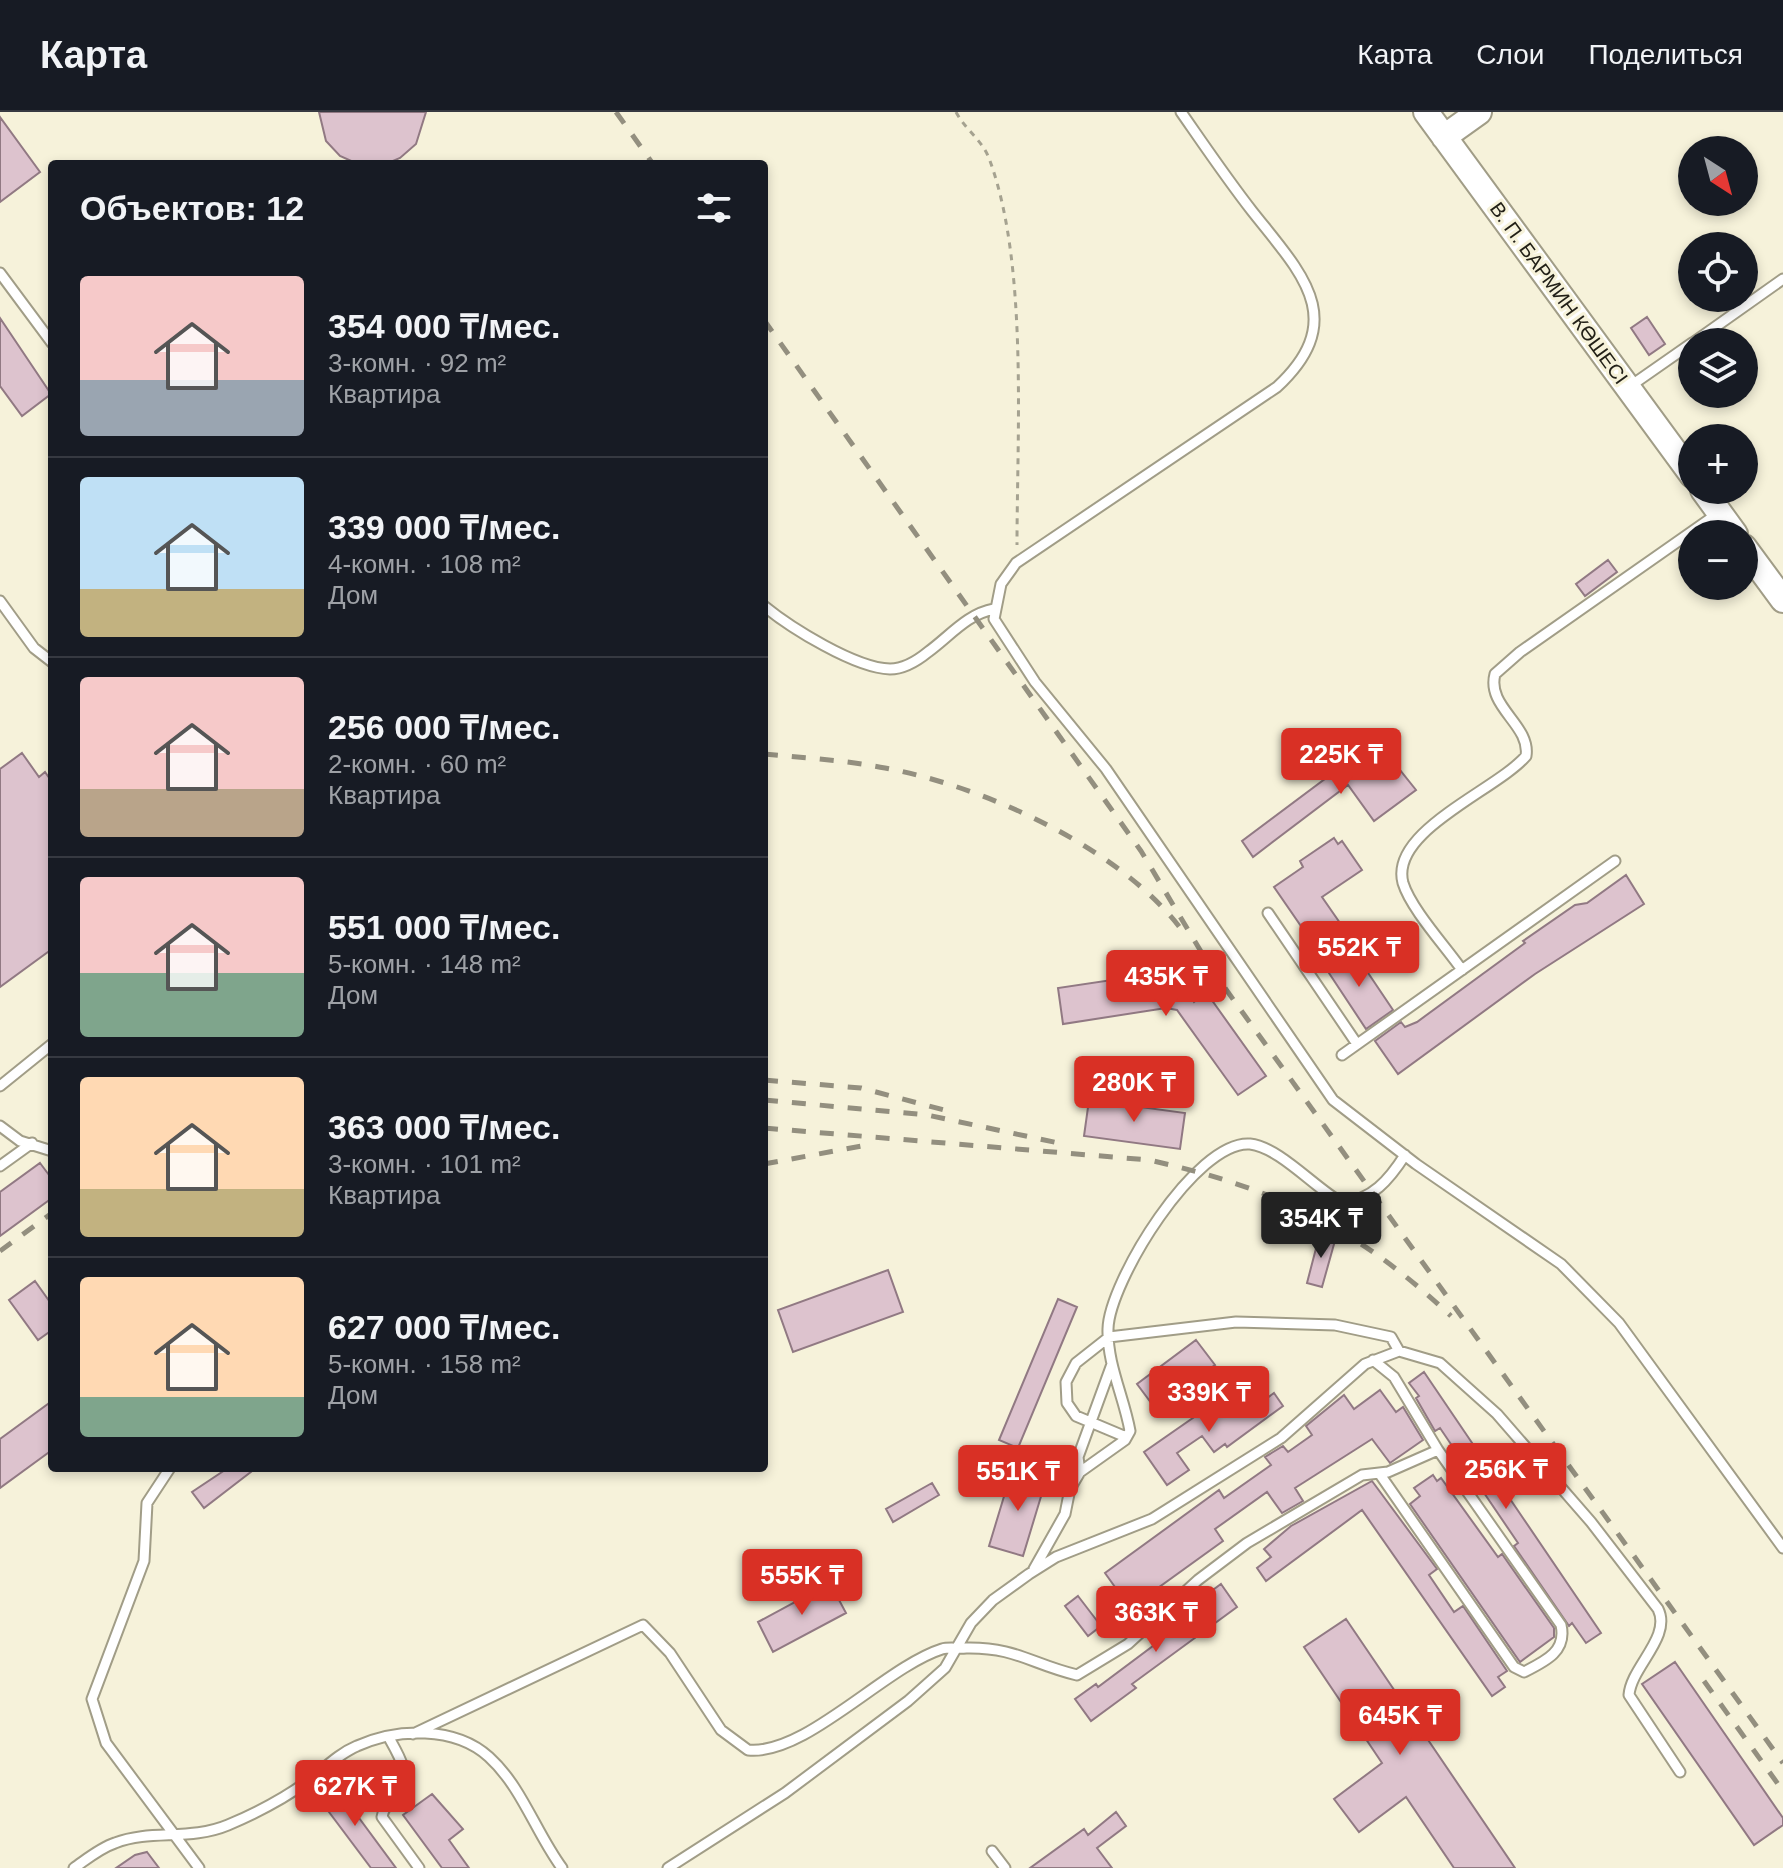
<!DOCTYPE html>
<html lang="ru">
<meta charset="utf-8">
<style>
body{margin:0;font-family:Helvetica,sans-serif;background:#20242c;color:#f1f3f6;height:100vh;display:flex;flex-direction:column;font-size:30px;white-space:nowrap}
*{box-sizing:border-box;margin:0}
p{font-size:26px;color:#9ea1a6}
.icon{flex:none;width:44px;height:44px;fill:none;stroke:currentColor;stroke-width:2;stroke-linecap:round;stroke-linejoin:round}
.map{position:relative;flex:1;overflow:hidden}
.details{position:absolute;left:48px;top:48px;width:720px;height:1312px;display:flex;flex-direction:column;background:#171b24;border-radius:8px;box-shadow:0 4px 12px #0003}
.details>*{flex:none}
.needle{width:52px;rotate:144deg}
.fabs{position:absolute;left:1678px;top:24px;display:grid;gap:16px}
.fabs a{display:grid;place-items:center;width:80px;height:80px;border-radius:50%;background:#171b24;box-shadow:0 4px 12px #0003;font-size:40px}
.price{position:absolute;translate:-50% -68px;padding:0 18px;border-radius:8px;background:#d93025;color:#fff;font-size:26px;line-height:52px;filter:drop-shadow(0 2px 4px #0008)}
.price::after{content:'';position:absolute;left:50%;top:48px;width:24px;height:18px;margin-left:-12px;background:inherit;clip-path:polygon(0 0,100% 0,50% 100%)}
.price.active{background:#222;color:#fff}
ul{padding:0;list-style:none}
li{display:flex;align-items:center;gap:24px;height:200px;padding:0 32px}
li+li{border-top:2px solid #363941}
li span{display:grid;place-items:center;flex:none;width:224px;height:160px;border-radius:8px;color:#555}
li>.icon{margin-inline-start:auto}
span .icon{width:96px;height:96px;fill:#fffc;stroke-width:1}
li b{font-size:34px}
h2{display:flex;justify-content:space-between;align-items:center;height:96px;padding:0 32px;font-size:34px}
header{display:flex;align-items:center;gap:48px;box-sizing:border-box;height:112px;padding:0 40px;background:#171b24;border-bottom:2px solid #363941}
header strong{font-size:38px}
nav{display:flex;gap:44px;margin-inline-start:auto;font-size:28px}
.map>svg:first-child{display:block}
.building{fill:#ddc3ce;stroke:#917983;stroke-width:2}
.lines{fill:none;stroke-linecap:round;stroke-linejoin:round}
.lane-casing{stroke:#a19d87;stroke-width:13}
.secondary-casing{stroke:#a19d87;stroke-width:28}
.path{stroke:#a5a290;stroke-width:3;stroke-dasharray:6 6;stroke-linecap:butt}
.lane{stroke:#fff;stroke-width:9}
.secondary{stroke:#fff;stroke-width:24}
.rail{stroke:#938f7f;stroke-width:5;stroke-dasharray:14 14;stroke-linecap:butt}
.labels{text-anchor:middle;stroke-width:6;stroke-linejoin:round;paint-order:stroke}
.street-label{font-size:20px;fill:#222017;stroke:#f6f2da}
</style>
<header>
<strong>Карта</strong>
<nav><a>Карта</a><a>Слои</a><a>Поделиться</a></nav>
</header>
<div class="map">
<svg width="1783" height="1756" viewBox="0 0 1783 1756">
<rect width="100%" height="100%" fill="#f6f2da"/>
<path class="building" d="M319 0H426L416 32 400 46 386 52H358L340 44 326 29Z
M0 5 40 60 0 90Z
M1647 205 1665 232 1649 243 1631 216Z
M0 206 51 282 22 304 0 274Z
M1608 448 1617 460 1585 484 1576 472Z
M1380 633 1416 678 1374 709 1348 673 1253 745 1242 729 1341 655 1345 660Z
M22 641 39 665 45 660 52 670V837L0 875V657Z
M1334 726 1338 732 1342 729 1362 758 1322 785 1340 811 1312 830 1274 775 1303 755 1300 749Z
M1626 763 1644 792 1535 862 1398 962 1375 929 1401 910 1405 915 1417 910 1525 831 1523 829 1575 793 1587 791Z
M1352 837 1393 898 1366 917 1325 855Z
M1152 862 1182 871 1194 890 1206 880 1266 964 1238 983 1177 898 1166 896 1063 912 1058 876Z
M1089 988 1185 1001 1180 1037 1084 1024Z
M40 1051 52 1067V1086L0 1124V1080Z
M1320 1121 1336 1125 1322 1175 1307 1171Z
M888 1158 903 1200 793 1240 778 1198Z
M35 1169 52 1193V1218L38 1228 9 1188Z
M1058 1187 1077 1195 1018 1336 999 1328Z
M1196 1228 1215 1253 1155 1296 1137 1272Z
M1424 1260 1601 1521 1586 1531 1572 1511 1569 1514 1514 1434 1518 1431 1440 1316 1435 1319 1416 1286 1419 1284 1409 1271Z
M1380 1278 1396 1300 1403 1295 1423 1328 1390 1351 1372 1327 1295 1376 1303 1389 1282 1401 1267 1380 1215 1417 1223 1429 1130 1496 1105 1461 1219 1378 1224 1386 1271 1353 1265 1345 1283 1334 1288 1340 1312 1323 1306 1314 1344 1283 1354 1297Z
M1274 1281 1283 1294 1227 1335 1225 1332 1214 1340 1202 1324 1177 1341 1189 1358 1167 1373 1144 1340 1203 1299 1207 1306 1238 1283 1249 1299Z
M52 1289V1338L0 1376V1327Z
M228 1356H256L204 1396 192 1380Z
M1012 1358 1046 1368 1023 1444 989 1434Z
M1433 1363 1437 1369 1441 1366 1498 1445 1502 1442 1554 1516V1525L1520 1550 1410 1392 1420 1384 1414 1376Z
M1372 1369 1437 1457 1429 1463 1454 1500 1463 1494 1507 1559 1498 1565 1505 1575 1492 1584 1362 1398 1266 1469 1257 1456 1271 1445 1264 1437 1291 1414Z
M932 1371 939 1383 893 1410 886 1397Z
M830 1471 846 1501 773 1540 758 1510Z
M1221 1472 1237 1495 1132 1572 1136 1576 1091 1609 1075 1587 1096 1572 1098 1575 1197 1501 1194 1497 1204 1490 1202 1486Z
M1078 1484 1101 1514 1088 1524 1065 1494Z
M1346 1507 1515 1756H1454L1406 1685 1359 1720 1334 1687 1382 1651 1304 1535Z
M1675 1550 1783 1706V1713L1754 1733 1642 1572Z
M331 1668 396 1756H371L323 1692 329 1688 320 1676Z
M432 1682 463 1717 449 1728 469 1756H442L403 1703Z
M1116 1700 1126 1714 1097 1736 1112 1756H1030L1084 1717 1088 1723Z
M147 1740 159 1756H116L135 1743Z"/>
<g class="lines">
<defs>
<path id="lane" d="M1181 0C1204 33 1227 67 1252 99 1301 161 1350 207 1277 275L1016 451 1001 472 994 507 1035 570 1106 657 1333 988 1416 1052 1561 1152 1619 1211 1783 1436
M0 161 52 231
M1694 230 1783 167
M1629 275 1692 231
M0 489 34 536 52 550
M764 494C791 516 855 556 890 557 904 557 917 549 928 540 950 524 967 502 994 497
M1268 801 1357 932
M1462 858C1446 835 1411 797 1403 771 1389 719 1497 678 1526 644 1531 613 1486 595 1495 562L1520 540 1717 402
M1342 943 1615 749
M0 974 52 932
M0 1014 20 1029 52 1039
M0 1054 32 1031
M1373 1248 1394 1265 1438 1338 1561 1513C1567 1539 1546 1549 1524 1560L1514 1555 1379 1361
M1126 1325 1076 1304 1067 1291 1066 1270 1076 1251 1109 1225 1236 1210 1335 1213 1391 1225 1399 1239
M170 1356 147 1391 144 1449 92 1587 106 1631 199 1756
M1080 1360 1078 1345 1112 1252
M1034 1457 1065 1402 1070 1377 1080 1360 1125 1328 1130 1319C1124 1285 1107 1252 1108 1217 1109 1170 1196 1028 1250 1032 1279 1035 1315 1076 1342 1091 1372 1088 1389 1068 1405 1043
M413 1622 643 1513 670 1541 721 1618 748 1638C805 1644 885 1555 942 1537 949 1535 958 1537 966 1536 1016 1535 1031 1552 1077 1563L1128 1532 1198 1468 1247 1431 1362 1363 1388 1360 1438 1338
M388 1624C396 1639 412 1662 400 1678 392 1688 384 1693 382 1705L419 1756
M992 1739 1005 1756
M74 1756C87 1747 100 1736 115 1731 151 1717 190 1729 228 1713 254 1702 285 1686 308 1669 324 1657 338 1642 357 1634 397 1616 455 1614 489 1645 522 1675 536 1721 562 1756
M668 1756 785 1681 908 1589 945 1556 971 1511 993 1488 1029 1462 1056 1445 1152 1407 1281 1326 1365 1252 1399 1239 1440 1251 1497 1302 1591 1410 1658 1497C1672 1525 1631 1555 1629 1583L1680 1660"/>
<path id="secondary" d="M1426 0 1692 363
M1444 25 1479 0
M1703 378 1735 422
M1744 435 1783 488"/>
</defs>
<use href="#lane" class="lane-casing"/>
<use href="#secondary" class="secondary-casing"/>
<path class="path" d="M956 0C966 19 983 28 990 49 1028 153 1017 321 1017 433"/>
<use href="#lane" class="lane"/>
<use href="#secondary" class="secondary"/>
<path class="rail" d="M616 0 653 52
M764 208 1141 739 1212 858 1783 1651
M764 642C804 646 845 648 885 656 983 674 1119 735 1181 817
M764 968 861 976 948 999
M764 988 927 1003 1068 1033
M764 1016 1149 1048C1275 1076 1356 1115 1451 1204
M764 1052 867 1033
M0 1139 52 1101
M1704 1569 1783 1679"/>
</g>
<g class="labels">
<g class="street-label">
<text transform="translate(1559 181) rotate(54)" y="7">В. П. БАРМИН КӨШЕСІ</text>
</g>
</g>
</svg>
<div class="fabs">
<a><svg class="needle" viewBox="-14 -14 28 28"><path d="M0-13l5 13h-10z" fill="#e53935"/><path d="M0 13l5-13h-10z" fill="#9ea1a6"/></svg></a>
<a><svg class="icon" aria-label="locate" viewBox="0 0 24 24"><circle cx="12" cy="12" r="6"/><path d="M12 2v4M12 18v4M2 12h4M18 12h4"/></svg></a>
<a><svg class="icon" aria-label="layers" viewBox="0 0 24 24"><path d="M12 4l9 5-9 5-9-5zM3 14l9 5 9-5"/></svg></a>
<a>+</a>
<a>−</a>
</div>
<b class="price" style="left:1341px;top:684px">225K ₸</b>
<b class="price" style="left:1359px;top:877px">552K ₸</b>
<b class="price" style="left:1166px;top:906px">435K ₸</b>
<b class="price" style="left:1134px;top:1012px">280K ₸</b>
<b class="price active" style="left:1321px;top:1148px">354K ₸</b>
<b class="price" style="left:1209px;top:1322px">339K ₸</b>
<b class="price" style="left:1506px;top:1399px">256K ₸</b>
<b class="price" style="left:1018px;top:1401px">551K ₸</b>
<b class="price" style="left:802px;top:1505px">555K ₸</b>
<b class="price" style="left:1156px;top:1542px">363K ₸</b>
<b class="price" style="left:1400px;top:1645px">645K ₸</b>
<b class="price" style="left:355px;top:1716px">627K ₸</b>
<section class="details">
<h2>Объектов: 12<svg class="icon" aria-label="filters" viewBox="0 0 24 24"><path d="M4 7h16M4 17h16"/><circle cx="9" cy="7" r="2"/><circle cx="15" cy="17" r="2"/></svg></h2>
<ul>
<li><span style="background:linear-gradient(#f6c9c9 65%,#9aa5b1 0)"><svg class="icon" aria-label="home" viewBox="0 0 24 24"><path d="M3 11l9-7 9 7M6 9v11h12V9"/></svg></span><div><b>354 000 ₸/мес.</b><p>3-комн. · 92 m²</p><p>Квартира</p></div></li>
<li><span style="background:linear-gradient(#bfe0f5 70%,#c2b280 0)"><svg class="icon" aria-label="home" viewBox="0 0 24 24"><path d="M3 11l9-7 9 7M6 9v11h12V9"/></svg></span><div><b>339 000 ₸/мес.</b><p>4-комн. · 108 m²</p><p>Дом</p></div></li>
<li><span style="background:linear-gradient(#f6c9c9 70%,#b9a48a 0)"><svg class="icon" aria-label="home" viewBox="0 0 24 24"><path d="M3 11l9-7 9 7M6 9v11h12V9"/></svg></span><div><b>256 000 ₸/мес.</b><p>2-комн. · 60 m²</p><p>Квартира</p></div></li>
<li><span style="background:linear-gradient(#f6c9c9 60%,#7fa58c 0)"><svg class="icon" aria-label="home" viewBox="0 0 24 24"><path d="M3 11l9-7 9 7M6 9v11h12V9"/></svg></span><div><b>551 000 ₸/мес.</b><p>5-комн. · 148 m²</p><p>Дом</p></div></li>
<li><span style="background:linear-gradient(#ffd9b3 70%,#c2b280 0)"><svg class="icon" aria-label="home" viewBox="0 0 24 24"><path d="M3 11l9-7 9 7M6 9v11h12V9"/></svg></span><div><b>363 000 ₸/мес.</b><p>3-комн. · 101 m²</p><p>Квартира</p></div></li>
<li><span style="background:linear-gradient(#ffd9b3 75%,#7fa58c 0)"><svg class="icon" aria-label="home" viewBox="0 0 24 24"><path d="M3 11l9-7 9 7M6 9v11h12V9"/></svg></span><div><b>627 000 ₸/мес.</b><p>5-комн. · 158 m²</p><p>Дом</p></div></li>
</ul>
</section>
</div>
